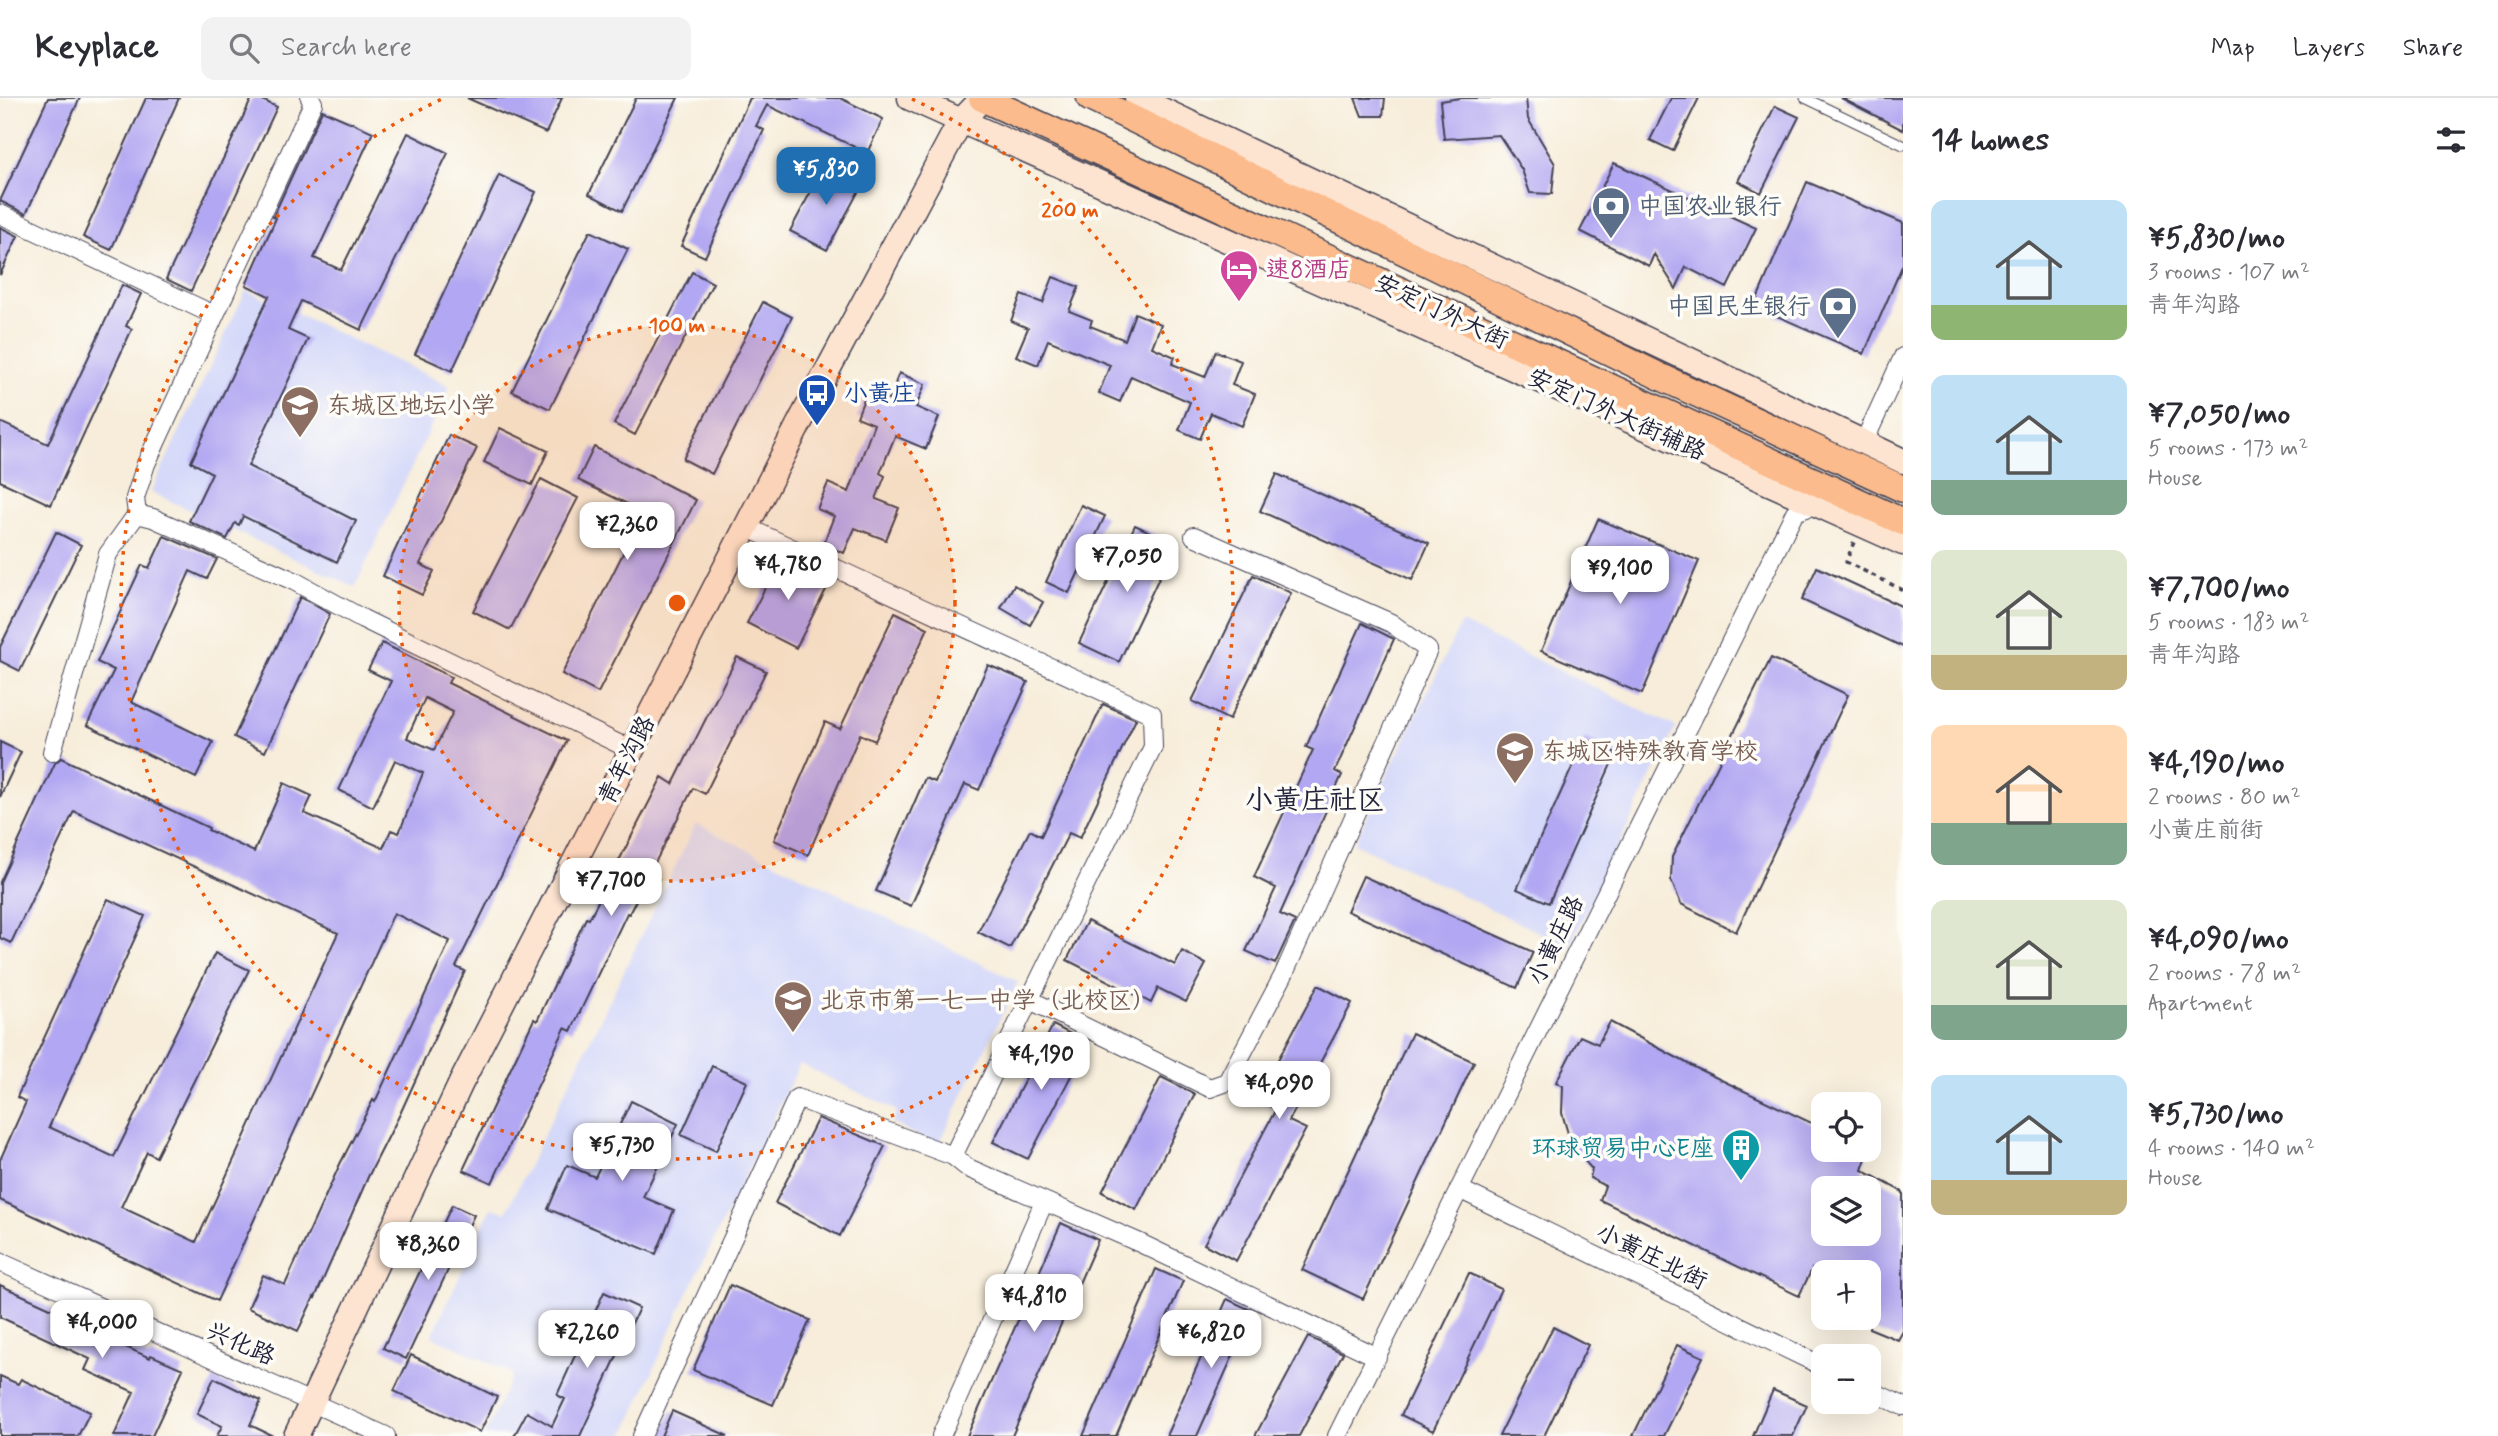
<!DOCTYPE html>
<meta charset="utf-8">
<style>
body{margin:0;font-family:Mynerve,"LXGW WenKai TC",sans-serif;background:#f2f2f3;color:#2b2b33;height:100vh;display:flex;flex-direction:column;font-size:26px;white-space:nowrap}
*{box-sizing:border-box;margin:0}
p{font-size:23px;color:#7c7c81}
.icon{flex:none;width:38px;height:38px;fill:none;stroke:currentColor;stroke-width:2;stroke-linecap:round;stroke-linejoin:round}
.map{position:relative;flex:1;overflow:hidden}
.drawer{display:flex;flex-direction:column;background:#fff;width:595px}
.drawer>*{flex:none}
.controls{position:absolute;left:1811px;top:994px;display:grid;gap:14px}
.controls a{display:grid;place-items:center;width:70px;height:70px;border-radius:14px;background:#fff;box-shadow:0 7px 28px #0002;font-size:35px}
.price{position:absolute;translate:-50% -60px;padding:0 16px;border-radius:14px;background:#fff;color:#222;font-size:23px;line-height:46px;filter:drop-shadow(0 2px 4px #0008)}
.price::after{content:'';position:absolute;left:50%;top:42px;width:21px;height:16px;margin-left:-10px;background:inherit;clip-path:polygon(0 0,100% 0,50% 100%)}
.price.current{background:#1f6fb2;color:#fff}
ul{padding:0;list-style:none}
li{display:flex;align-items:center;gap:21px;height:175px;padding:0 28px}
li span{display:grid;place-items:center;flex:none;width:196px;height:140px;border-radius:14px;color:#555}
li>.icon{margin-inline-start:auto}
span .icon{width:84px;height:84px;fill:#fffc;stroke-width:1}
li b{font-size:30px}
h2{display:flex;justify-content:space-between;align-items:center;height:84px;padding:0 28px;font-size:30px}
header{display:flex;align-items:center;gap:42px;box-sizing:border-box;height:98px;padding:0 35px;background:#fff;border-bottom:2px solid #e1e1e2}
header strong{font-size:33px}
nav{display:flex;gap:38px;margin-inline-start:auto;font-size:24px}
.search{width:490px;height:63px;background:#f2f2f3;display:flex;align-items:center;gap:18px;box-sizing:border-box;padding:0 24px;border-radius:14px;color:#7c7c81;font-size:26px}
main{display:flex;flex:1;min-height:0}
.map>svg:first-child{display:block}
.built{fill:#d4d8f9}
.building{fill:#b2a7f2;fill-rule:evenodd}
.lines{fill:none;stroke-linecap:round;stroke-linejoin:round}
.lane-casing{stroke:#424053;stroke-width:11}
.street-casing{stroke:#424053;stroke-width:20}
.secondary-casing{stroke:#424053;stroke-width:27}
.primary-casing{stroke:#424053;stroke-width:29}
.path{stroke:#424053;stroke-width:3.5;stroke-dasharray:5 5;stroke-linecap:butt}
.lane{stroke:#fff;stroke-width:9}
.street{stroke:#fff;stroke-width:18}
.secondary{stroke:#fde4d1;stroke-width:24}
.primary{stroke:#fbbb8c;stroke-width:26}
.ring{fill:none;stroke:#e8590c;stroke-width:3.5;stroke-dasharray:3.5 7}
.labels{text-anchor:middle;stroke-width:7;stroke-linejoin:round;paint-order:stroke}
.service-label{font-size:24px;fill:#4e5e75;stroke:#fdfcf7;text-anchor:start}
.hotel-label{font-size:24px;fill:#b23c85;stroke:#fdfcf7;text-anchor:start}
.street-label{font-size:24px;fill:#22223b;stroke:#fdfcf7}
.transit-label{font-size:24px;fill:#164399;stroke:#fdfcf7;text-anchor:start}
.education-label{font-size:24px;fill:#785e54;stroke:#fdfcf7;text-anchor:start}
.culture-label{font-size:24px;fill:#0d838f;stroke:#fdfcf7;text-anchor:end}
.quarter-label{font-size:28px;fill:#22223b;stroke:#fdfcf7}
.centre{fill:#e8590c;stroke:#fdfcf7;stroke-width:3.5}
.ring-label{font-size:21px;text-anchor:middle;font-weight:bold;fill:#e8590c;stroke:#fdfcf7;stroke-width:7;stroke-linejoin:round;paint-order:stroke}
</style>
<header>
<strong>Keyplace</strong>
<div class="search"><svg class="icon" aria-label="search" viewBox="0 0 24 24"><circle cx="10" cy="10" r="6"/><path d="M15 15l6 6"/></svg>Search here</div>
<nav><a>Map</a><a>Layers</a><a>Share</a></nav>
</header>
<main>
<div class="map">
<svg width="1903" height="1338" viewBox="0 0 1903 1338">
<rect width="100%" height="100%" fill="#fdfcf7"/>
<filter id="ink" filterUnits="userSpaceOnUse"><feTurbulence type="fractalNoise" baseFrequency=".0143" numOctaves="2"/><feDisplacementMap in="SourceGraphic" scale="14" xChannelSelector="R" yChannelSelector="G"/><feConvolveMatrix kernelMatrix="1 2 1 2 8 2 1 2 1" color-interpolation-filters="sRGB"/></filter>
<filter id="wash" filterUnits="userSpaceOnUse"><feTurbulence type="fractalNoise" baseFrequency=".00686" numOctaves="4" result="noise"/><feDisplacementMap in="SourceGraphic" scale="28" xChannelSelector="R" yChannelSelector="G"/><feGaussianBlur stdDeviation="1.57" result="paint"/><feColorMatrix in="noise" values="0 0 0 0 0 0 0 0 0 0 0 0 0 0 0 0 0 1.4 0 .05"/><feComposite in="paint" operator="in"/></filter>
<g filter="url(#wash)">
<rect width="100%" height="100%" fill="#f7edda"/>
<path class="built" d="M246 192 450 288 355 489 151 394Z
M1461 525 1676 629 1569 849 1354 745Z
M696 726 1018 884 938 1048 892 1025 897 1013 800 966 685 1201 624 1338H484L513 1276 432 1238 491 1110 506 1114Z"/>
<g id="blocks">
<path class="building" d="M48 0H80L26 116 0 103Z
M146 0H179L111 152 83 139Z
M252 0H258L277 9 191 193 166 181Z
M467 0H562L546 35Z
M636 0H678L622 113 589 96Z
M750 0H840L883 21 867 55 767 7 756 28 764 32 705 159 681 148Z
M1355 0H1385L1383 18H1362Z
M1460 0H1526L1528 21 1555 66 1552 96 1530 95 1522 72 1499 37 1444 41 1440 3Z
M1671 0H1699L1673 53 1650 42Z
M1841 0H1903V32Z
M1775 8 1799 19 1761 95 1738 83Z
M322 12 373 34 314 160 341 172 408 35 448 55 361 232 301 203 288 232 308 241 248 368 356 423 337 464 243 418 239 427 235 425 227 441 189 423 212 375 191 364 269 198 246 187 276 120 273 119Z
M826 65 863 85 827 152 790 133Z
M1614 65 1756 130 1727 190 1686 169 1676 191 1654 156 1649 168 1580 133Z
M499 77 536 94 452 273 415 256Z
M1807 84 1903 125V166L1864 256 1754 208Z
M0 129 18 138 0 177Z
M590 133 628 151 550 311 512 293Z
M692 174 713 185 635 337 614 326Z
M1053 179 1079 189 1069 213 1092 222 1090 228 1125 242 1135 215 1161 226 1152 249 1175 259 1172 266 1205 279 1216 253 1241 263 1232 287 1255 296 1242 328 1211 315 1200 341 1179 332 1190 304 1131 278 1120 304 1099 295 1110 267 1048 242 1038 267 1016 258 1028 230 1011 223 1021 197 1043 205Z
M122 187 141 196 126 228 132 231 51 407 0 383V324L48 346Z
M763 204 792 219 712 376 683 361Z
M899 275 925 286 916 309 939 319 926 351 895 338 880 375 885 378 876 401 899 410 886 442 855 430 844 455 823 447 834 418 817 411 828 385 849 394 874 326 857 319 867 293 889 302Z
M500 330 548 353 532 387 484 364Z
M449 337 477 350 420 466 434 473 422 497 383 478Z
M594 349 696 402 598 595 562 576 644 414 578 382Z
M1277 376 1429 445 1412 482 1260 413Z
M541 381 578 400 510 532 473 513Z
M1081 407 1105 418 1069 495 1046 484Z
M1598 421 1699 463 1642 596 1541 553Z
M1135 427 1175 446 1119 564 1079 545Z
M56 434 81 447 20 573 0 563V549Z
M164 438 217 461 207 481 190 473 131 604 213 644 196 680 87 627 114 572 97 564 142 467 149 470Z
M781 459 830 484 796 550 747 525Z
M1817 469 1903 509V549L1802 502Z
M1253 477 1291 495 1229 622 1192 603Z
M1014 487 1043 504 1030 527 1001 510Z
M300 499 330 516 265 654 234 639Z
M895 514 928 530 875 643 860 636 808 757 774 742 825 624 840 631Z
M1362 525 1394 541 1335 673 1342 677 1280 816 1295 823 1275 866 1246 853 1276 790 1254 779 1313 652 1306 649Z
M382 545 451 579 448 585 567 643 456 869 465 873 400 1016 368 1079 315 1200 314 1199 298 1233 248 1210 263 1177 285 1187 340 1066 373 1002 375 1004 450 843 394 815 217 1203 0 1102V1062L26 1004 17 999 108 801 145 818 49 1029 114 1059 215 855 249 872 156 1059 147 1054 121 1109 196 1144 338 835 74 713 11 845 0 840V784L55 665 61 660 209 730 208 732 254 754 284 685 312 698 304 715 383 750 391 732 399 735 423 675 395 662 373 709 339 692 391 583 368 572ZM425 600 453 614 434 652 407 640Z
M737 559 766 573 705 696 693 690 629 816 627 815 571 933 565 930 492 1085 463 1072 534 921 537 923 586 820 589 821 662 679 673 686Z
M1771 560 1848 597 1736 834 1681 806 1671 782 1672 759Z
M988 567 1028 584 979 692 965 686 911 808 876 793 925 680 935 684Z
M1103 606 1136 621 1080 740 1069 735 1010 850 978 834 1030 732 1041 738Z
M1585 641 1616 655 1549 805 1517 791Z
M0 644 21 654 0 699Z
M1363 778 1533 854 1517 890 1347 813Z
M1087 823 1175 867 1182 853 1206 866 1186 904 1158 890 1151 905 1067 862Z
M1318 887 1352 905 1289 1023 1306 1031 1236 1163 1204 1146 1276 1011 1257 1001Z
M1610 924 1696 970 1824 1031V1052H1869L1862 1072 1903 1094V1233L1898 1242 1869 1230V1174H1814L1812 1171 1799 1198 1600 1102 1605 1088 1590 1080 1592 1071 1572 1049 1562 1015 1563 988 1556 984 1580 938 1598 946ZM1824 1090H1869V1136H1824Z
M1053 927 1088 945 1028 1061 993 1044Z
M1412 935 1474 964 1363 1201 1302 1172Z
M712 968 747 984 716 1053 681 1037Z
M1161 979 1195 996 1136 1112 1102 1094Z
M631 1003 678 1026 643 1099 674 1112 656 1156 548 1111 567 1067 595 1079Z
M818 1020 885 1048 840 1138 775 1105Z
M452 1107 474 1117 406 1261 383 1250Z
M1061 1125 1098 1142 1012 1338H967Z
M1156 1171 1183 1183 1116 1338H1083Z
M1469 1175 1501 1191 1433 1333 1401 1317Z
M0 1187 90 1228 88 1232 150 1260 151 1257 183 1271 152 1338H114L134 1294 85 1272 90 1261 0 1219Z
M730 1187 810 1222 773 1307 693 1272Z
M604 1194 639 1210 580 1338H514L527 1314 552 1328 565 1301 557 1297Z
M1227 1201 1253 1213 1197 1338H1166Z
M1553 1229 1588 1247 1544 1338H1499Z
M1308 1239 1343 1255 1299 1338H1255Z
M1677 1247 1703 1259 1664 1338H1633Z
M411 1257 497 1299 480 1334 394 1293Z
M0 1278 18 1286 21 1281 90 1314 78 1338H0Z
M214 1280 261 1303 250 1327 273 1338H217L222 1328 197 1316Z
M1773 1292 1807 1307 1793 1338H1753Z
M672 1313 728 1338H661Z"/>
</g>
</g>
<g filter="url(#ink)">
<use href="#blocks" fill-opacity="0" stroke="#424053" stroke-width="2"/>
<g class="lines">
<defs>
<path id="lane" d="M1805 0 1903 47"/>
<path id="street" d="M0 116 214 217
M1864 344 1903 259
M137 416 153 420 294 483 363 521 631 652
M746 429 1152 616 1153 649 953 1058
M52 654 108 456 137 416 135 400 146 366 313 5 310 0
M1030 902 1210 990 1227 984 1283 878 1428 552 1391 525 1194 438
M1459 1091 1824 1269
M0 1164 386 1338
M1869 1292 1903 1308
M642 1338 797 1000 953 1058 968 1070 1140 1145 1377 1259
M941 1338 1044 1104
M1337 1338 1795 414 1823 404"/>
<path id="secondary" d="M910 0 1903 445
M1137 0 1903 363
M296 1338 461 985 801 322 960 24 983 0"/>
<path id="primary" d="M982 0 1903 424
M1090 0 1661 279 1903 391"/>
</defs>
<use href="#lane" class="lane-casing"/>
<use href="#street" class="street-casing"/>
<use href="#secondary" class="secondary-casing"/>
<use href="#primary" class="primary-casing"/>
<path class="path" d="M1854 444 1846 464 1903 492"/>
<use href="#lane" class="lane"/>
<use href="#street" class="street"/>
<use href="#secondary" class="secondary"/>
<use href="#primary" class="primary"/>
</g>
</g>
<circle cx="677" cy="505" r="278" fill="#e8590c" fill-opacity=".12"/>
<g class="ring">
<circle cx="677" cy="505" r="278"/>
<path d="M912 1A556 556 0 1 1 442 1"/>
</g>
<defs>
<symbol id="bank-pin" viewBox="-11 -11 22 30"><path d="M0 17L-7.5 6A9.5 9.5 0 1 1 7.5 6Z" fill="#5c6f8a" stroke="#fdfcf7"/><path d="M-6-4H6V4H-6ZM0-2.3a2.3 2.3 0 1 0 0 4.6a2.3 2.3 0 1 0 0-4.6Z" fill="#fff"/></symbol>
<symbol id="hotel-pin" viewBox="-11 -11 22 30"><path d="M0 17L-7.5 6A9.5 9.5 0 1 1 7.5 6Z" fill="#d1479c" stroke="#fdfcf7"/><path d="M-6-4.5h1.5V1H6V5H4.5V3h-9V5H-6ZM-4 0a1.8 1.8 0 1 1 3.6 0ZM.5 0V-2.5h3Q6-2.5 6 0Z" fill="#fff"/></symbol>
<symbol id="bus-pin" viewBox="-11 -11 22 30"><path d="M0 17L-7.5 6A9.5 9.5 0 1 1 7.5 6Z" fill="#1a4fb4" stroke="#fdfcf7"/><path d="M-5-6H5V4H4V6H2V4H-2V6H-4V4H-5ZM-3.5-4V0h7V-4ZM-3.5 1.2v1.5H-2V1.2ZM2 1.2v1.5H3.5V1.2Z" fill="#fff"/></symbol>
<symbol id="school-pin" viewBox="-11 -11 22 30"><path d="M0 17L-7.5 6A9.5 9.5 0 1 1 7.5 6Z" fill="#8d6e63" stroke="#fdfcf7"/><path d="M0-5L7-2L0 1L-7-2ZM-4 1L0 2.5L4 1V4Q0 6-4 4Z" fill="#fff"/></symbol>
<symbol id="building-pin" viewBox="-11 -11 22 30"><path d="M0 17L-7.5 6A9.5 9.5 0 1 1 7.5 6Z" fill="#0f9aa8" stroke="#fdfcf7"/><path d="M-4-6H4V6H1V3H-1V6H-4ZM-2.5-4.3h1.7v1.8h-1.7ZM.8-4.3h1.7v1.8H.8ZM-2.5-1h1.7V.8h-1.7ZM.8-1h1.7V.8H.8Z" fill="#fff"/></symbol>
</defs>
<g fill-rule="evenodd">
<use href="#bank-pin" x="1589" y="86" width="44" height="60"/>
<use href="#hotel-pin" x="1217" y="149" width="44" height="60"/>
<use href="#bank-pin" x="1816" y="186" width="44" height="60"/>
<use href="#bus-pin" x="795" y="273" width="44" height="60"/>
<use href="#school-pin" x="278" y="285" width="44" height="60"/>
<use href="#school-pin" x="1493" y="631" width="44" height="60"/>
<use href="#school-pin" x="771" y="880" width="44" height="60"/>
<use href="#building-pin" x="1719" y="1028" width="44" height="60"/>
</g>
<g class="labels">
<g class="service-label">
<text x="1638" y="116">中国农业银行</text>
<text x="1811" y="216" text-anchor="end">中国民生银行</text>
</g>
<g class="hotel-label">
<text x="1266" y="179">速8酒店</text>
</g>
<g class="street-label">
<text transform="translate(1442 213) rotate(25)" y="8">安定门外大街</text>
<text transform="translate(1617 316) rotate(24)" y="8">安定门外大街辅路</text>
<text transform="translate(626 662) rotate(-63)" y="8">青年沟路</text>
<text transform="translate(1555 842) rotate(-64)" y="8">小黄庄路</text>
<text transform="translate(1652 1158) rotate(26)" y="8">小黄庄北街</text>
<text transform="translate(241 1245) rotate(24)" y="8">兴化路</text>
</g>
<g class="transit-label">
<text x="844" y="303">小黄庄</text>
</g>
<g class="education-label">
<text x="327" y="315">东城区地坛小学</text>
<text x="1542" y="661">东城区特殊教育学校</text>
<text x="820" y="910">北京市第一七一中学（北校区）</text>
</g>
<g class="culture-label">
<text x="1714" y="1058">环球贸易中心E座</text>
</g>
<g class="quarter-label">
<text x="1315" y="711">小黄庄社区</text>
</g>
</g>
<circle cx="677" cy="505" r="10" class="centre"/>
<g class="ring-label">
<text x="1070" y="119">200 m</text>
<text x="677" y="234">100 m</text>
</g>
</svg>
<div class="controls">
<a><svg class="icon" aria-label="locate" viewBox="0 0 24 24"><circle cx="12" cy="12" r="6"/><path d="M12 2v4M12 18v4M2 12h4M18 12h4"/></svg></a>
<a><svg class="icon" aria-label="layers" viewBox="0 0 24 24"><path d="M12 4l9 5-9 5-9-5zM3 14l9 5 9-5"/></svg></a>
<a>+</a>
<a>−</a>
</div>
<b class="price current" style="left:826px;top:109px">¥5,830</b>
<b class="price" style="left:627px;top:464px">¥2,360</b>
<b class="price" style="left:1127px;top:496px">¥7,050</b>
<b class="price" style="left:788px;top:504px">¥4,780</b>
<b class="price" style="left:1620px;top:508px">¥9,100</b>
<b class="price" style="left:611px;top:820px">¥7,700</b>
<b class="price" style="left:1041px;top:994px">¥4,190</b>
<b class="price" style="left:1279px;top:1023px">¥4,090</b>
<b class="price" style="left:622px;top:1085px">¥5,730</b>
<b class="price" style="left:428px;top:1184px">¥8,360</b>
<b class="price" style="left:1034px;top:1236px">¥4,810</b>
<b class="price" style="left:102px;top:1262px">¥4,000</b>
<b class="price" style="left:587px;top:1272px">¥2,260</b>
<b class="price" style="left:1211px;top:1272px">¥6,820</b>
</div>
<section class="drawer">
<h2>14 homes<svg class="icon" aria-label="filters" viewBox="0 0 24 24"><path d="M4 7h16M4 17h16"/><circle cx="9" cy="7" r="2"/><circle cx="15" cy="17" r="2"/></svg></h2>
<ul>
<li><span style="background:linear-gradient(#bfe0f5 75%,#8fb573 0)"><svg class="icon" aria-label="home" viewBox="0 0 24 24"><path d="M3 11l9-7 9 7M6 9v11h12V9"/></svg></span><div><b>¥5,830/mo</b><p>3 rooms · 107 m²</p><p>青年沟路</p></div></li>
<li><span style="background:linear-gradient(#bfe0f5 75%,#7fa58c 0)"><svg class="icon" aria-label="home" viewBox="0 0 24 24"><path d="M3 11l9-7 9 7M6 9v11h12V9"/></svg></span><div><b>¥7,050/mo</b><p>5 rooms · 173 m²</p><p>House</p></div></li>
<li><span style="background:linear-gradient(#dfe7d0 75%,#c2b280 0)"><svg class="icon" aria-label="home" viewBox="0 0 24 24"><path d="M3 11l9-7 9 7M6 9v11h12V9"/></svg></span><div><b>¥7,700/mo</b><p>5 rooms · 183 m²</p><p>青年沟路</p></div></li>
<li><span style="background:linear-gradient(#ffd9b3 70%,#7fa58c 0)"><svg class="icon" aria-label="home" viewBox="0 0 24 24"><path d="M3 11l9-7 9 7M6 9v11h12V9"/></svg></span><div><b>¥4,190/mo</b><p>2 rooms · 80 m²</p><p>小黄庄前街</p></div></li>
<li><span style="background:linear-gradient(#dfe7d0 75%,#7fa58c 0)"><svg class="icon" aria-label="home" viewBox="0 0 24 24"><path d="M3 11l9-7 9 7M6 9v11h12V9"/></svg></span><div><b>¥4,090/mo</b><p>2 rooms · 78 m²</p><p>Apartment</p></div></li>
<li><span style="background:linear-gradient(#bfe0f5 75%,#c2b280 0)"><svg class="icon" aria-label="home" viewBox="0 0 24 24"><path d="M3 11l9-7 9 7M6 9v11h12V9"/></svg></span><div><b>¥5,730/mo</b><p>4 rooms · 140 m²</p><p>House</p></div></li>
</ul>
</section>
</main>
